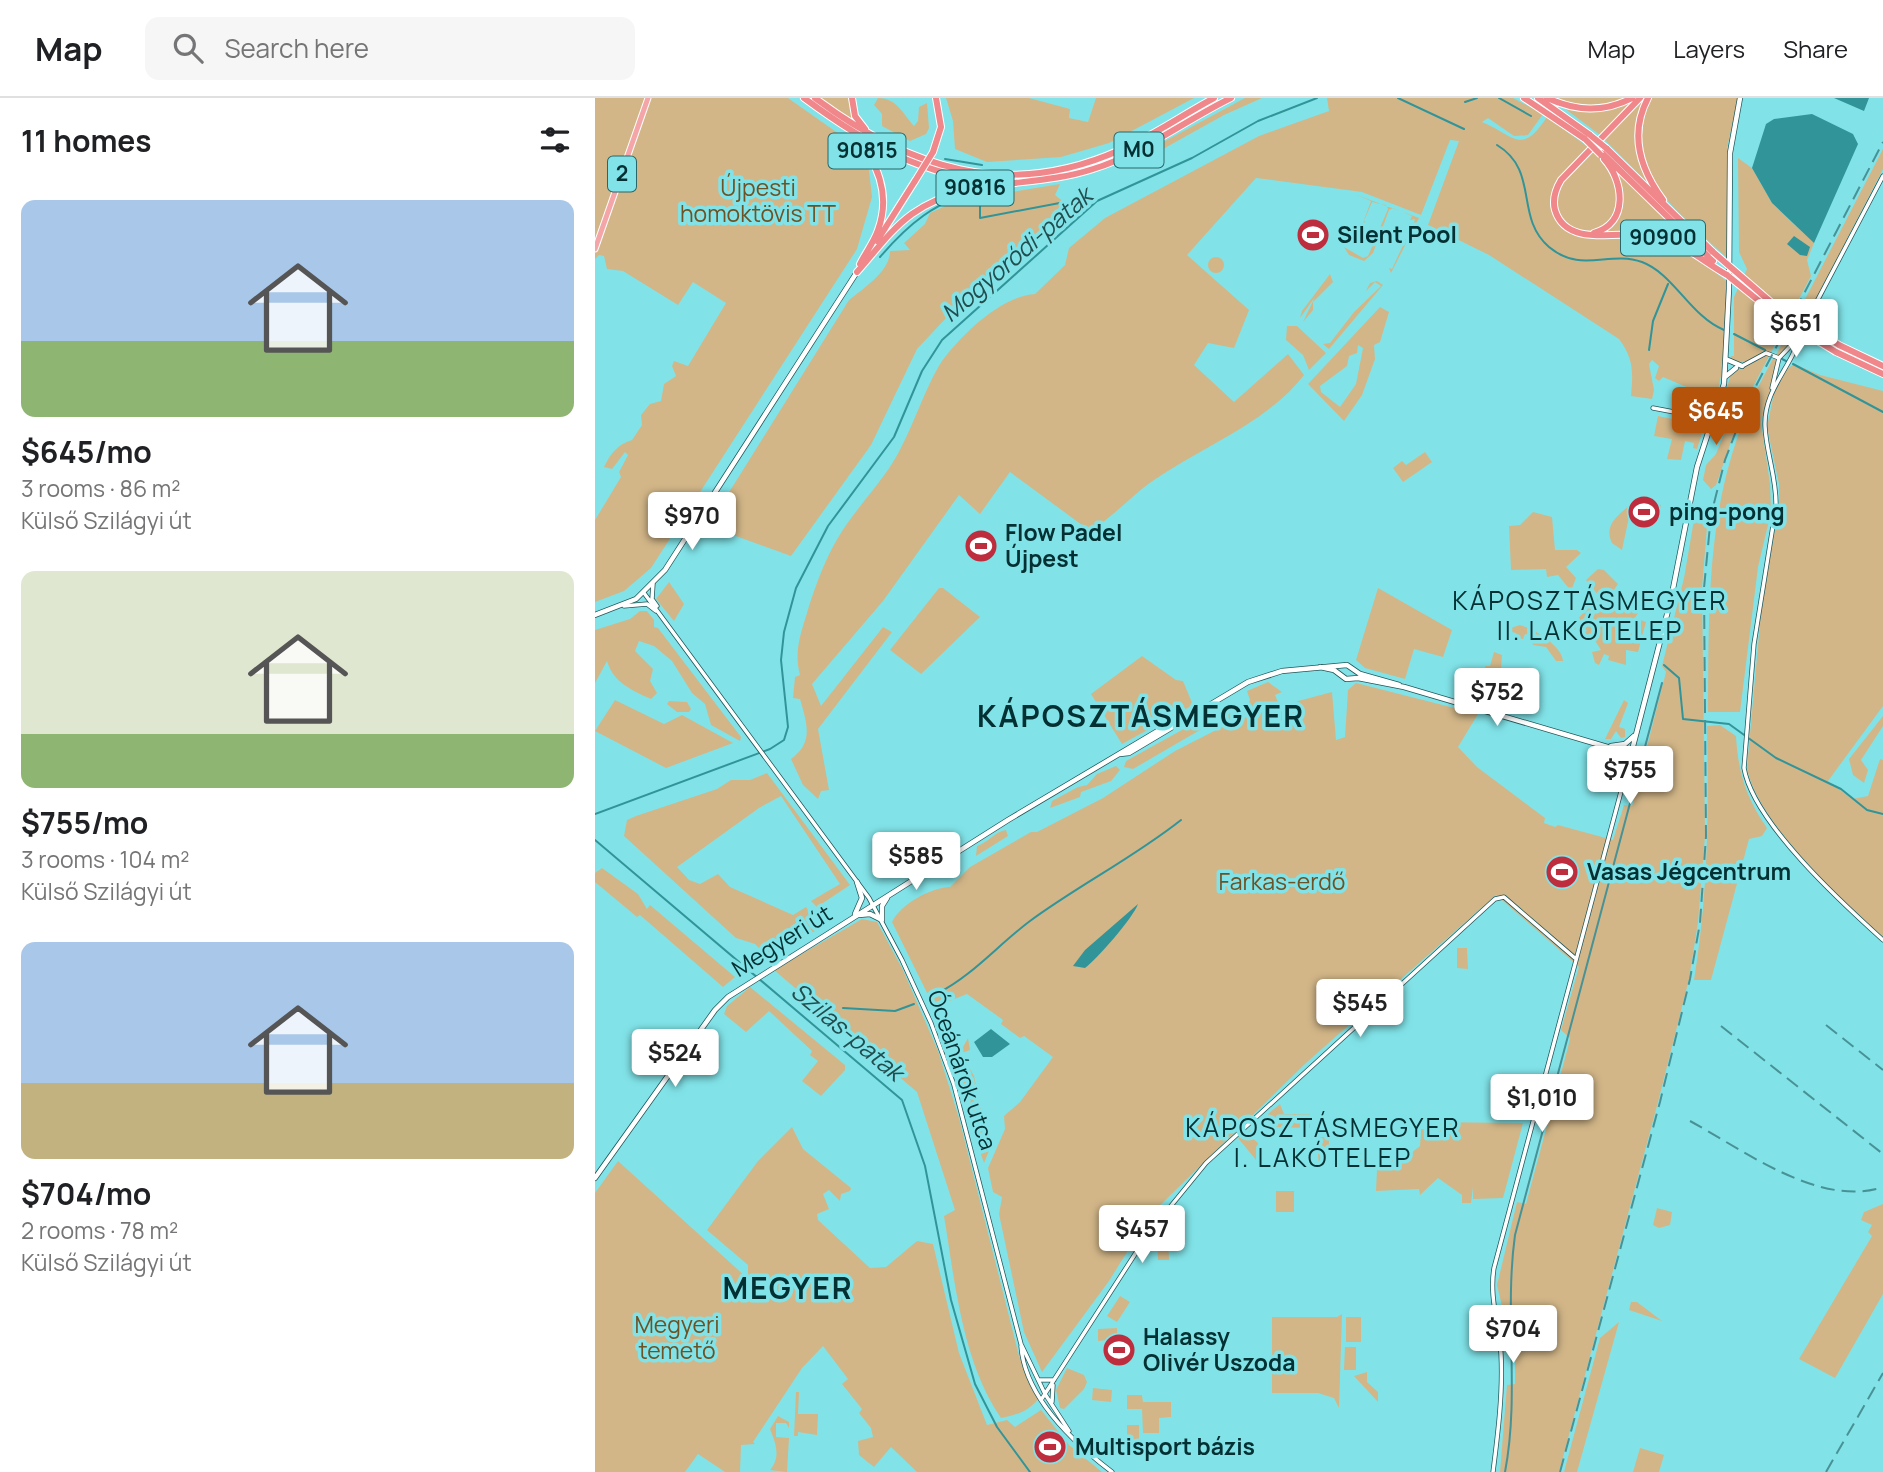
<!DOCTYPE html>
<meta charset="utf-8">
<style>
body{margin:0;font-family:Manrope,sans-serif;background:#f6f6f6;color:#202124;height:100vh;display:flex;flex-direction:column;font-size:26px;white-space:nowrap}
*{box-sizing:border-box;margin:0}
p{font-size:23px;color:#757577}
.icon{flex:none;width:38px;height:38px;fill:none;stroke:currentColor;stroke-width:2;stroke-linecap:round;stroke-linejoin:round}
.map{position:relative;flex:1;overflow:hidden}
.sheet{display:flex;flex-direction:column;background:#fff;width:595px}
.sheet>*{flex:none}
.price{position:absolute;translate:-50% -60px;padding:0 16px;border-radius:7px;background:#fff;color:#222;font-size:23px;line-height:46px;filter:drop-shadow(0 2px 4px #0008)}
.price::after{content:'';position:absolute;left:50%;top:42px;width:21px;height:16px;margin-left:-10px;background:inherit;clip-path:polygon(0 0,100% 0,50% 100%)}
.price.on{background:#b45309;color:#fff}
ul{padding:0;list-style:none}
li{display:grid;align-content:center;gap:14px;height:371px;padding:0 21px}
li span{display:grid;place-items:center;height:217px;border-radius:14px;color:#555}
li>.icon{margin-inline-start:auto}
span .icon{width:126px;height:126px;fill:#fffc;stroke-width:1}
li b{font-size:30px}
h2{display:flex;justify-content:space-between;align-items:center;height:84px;padding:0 21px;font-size:30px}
header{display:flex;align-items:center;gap:42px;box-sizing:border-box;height:98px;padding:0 35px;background:#fff;border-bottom:2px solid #e0e0e0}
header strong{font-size:33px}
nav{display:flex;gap:38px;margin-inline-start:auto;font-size:24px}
.search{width:490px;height:63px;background:#f6f6f6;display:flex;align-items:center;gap:18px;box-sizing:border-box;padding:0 24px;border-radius:14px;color:#757577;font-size:26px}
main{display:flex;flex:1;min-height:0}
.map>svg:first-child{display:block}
.green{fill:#d2b688;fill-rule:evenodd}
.water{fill:#319499}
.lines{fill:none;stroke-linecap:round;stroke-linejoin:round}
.stream{stroke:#319499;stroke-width:2}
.tertiary-casing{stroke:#215659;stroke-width:5}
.secondary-casing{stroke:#215659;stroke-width:6}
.primary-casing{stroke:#fff;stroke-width:7}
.trunk-casing{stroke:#fff;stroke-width:8}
.tertiary{stroke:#fff;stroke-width:3.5}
.secondary{stroke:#fff;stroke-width:4.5}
.primary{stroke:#f4a5a8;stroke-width:5}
.trunk{stroke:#f0878b;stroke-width:6}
.tram{stroke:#489296;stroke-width:2}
.rail{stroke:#489296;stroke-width:2;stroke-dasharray:14 7;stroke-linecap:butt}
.trunk-bridge-casing{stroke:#fff;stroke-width:8;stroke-linecap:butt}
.trunk-bridge{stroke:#f0878b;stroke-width:6}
.labels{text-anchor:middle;stroke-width:7;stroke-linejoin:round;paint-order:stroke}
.shield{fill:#81e3e8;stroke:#286669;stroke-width:2}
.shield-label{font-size:21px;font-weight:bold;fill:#023033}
.park-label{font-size:23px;fill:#6c5224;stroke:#81e3e8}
.poi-label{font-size:23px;font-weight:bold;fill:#023033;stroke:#81e3e8;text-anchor:start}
.street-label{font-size:23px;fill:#023033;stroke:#81e3e8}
.water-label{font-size:24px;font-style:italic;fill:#214d4f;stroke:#81e3e8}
.quarter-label{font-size:26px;letter-spacing:2px;fill:#023033;stroke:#81e3e8}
.district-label{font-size:30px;font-weight:bold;letter-spacing:2px;fill:#023033;stroke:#81e3e8}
</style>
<header>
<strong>Map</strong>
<div class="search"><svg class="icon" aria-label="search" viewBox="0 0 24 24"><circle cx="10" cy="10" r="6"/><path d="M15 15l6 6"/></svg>Search here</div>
<nav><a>Map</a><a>Layers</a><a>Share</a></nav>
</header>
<main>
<section class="sheet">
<h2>11 homes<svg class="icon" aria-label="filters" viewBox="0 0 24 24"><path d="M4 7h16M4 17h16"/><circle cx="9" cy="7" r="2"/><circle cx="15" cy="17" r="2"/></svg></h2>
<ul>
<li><span style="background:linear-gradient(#a9c7e8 65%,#8fb573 0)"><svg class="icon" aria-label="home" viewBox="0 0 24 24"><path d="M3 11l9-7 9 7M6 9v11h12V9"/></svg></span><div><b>$645/mo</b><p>3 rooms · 86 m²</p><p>Külső Szilágyi út</p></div></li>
<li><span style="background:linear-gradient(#dfe7d0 75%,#8fb573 0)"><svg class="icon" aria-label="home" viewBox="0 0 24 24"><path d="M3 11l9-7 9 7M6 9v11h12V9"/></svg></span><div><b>$755/mo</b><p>3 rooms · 104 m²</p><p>Külső Szilágyi út</p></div></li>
<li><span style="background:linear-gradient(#a9c7e8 65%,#c2b280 0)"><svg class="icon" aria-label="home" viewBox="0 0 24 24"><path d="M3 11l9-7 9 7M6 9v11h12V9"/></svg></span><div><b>$704/mo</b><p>2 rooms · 78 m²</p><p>Külső Szilágyi út</p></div></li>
</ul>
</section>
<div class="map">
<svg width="1288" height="1374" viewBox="0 0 1288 1374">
<rect width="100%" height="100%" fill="#81e3e8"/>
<path class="green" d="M0 0H193L247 38 262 53 274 72 277 99 262 151 56 470 29 493 0 504V422L26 379 24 374 33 357 30 354 17 371 9 369C16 355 22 347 37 342L47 327 46 317 55 306 66 303 69 286 81 278 77 268 79 263 93 268 131 205 98 184 83 207 28 173 12 171 9 158 4 157 0 161Z
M225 0H254L259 24Z
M283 0C302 0 308 16 319 28L323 23 324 9 332 5 334 30 331 36 315 43 287 28V16L279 7Z
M351 0H434L475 11 474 20 493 24 501 0H599L514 45 466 59 392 64 360 51 358 23Z
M650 0H667L629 17 568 51 560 52 561 48Z
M732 0H918L948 16 933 37 919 38 893 20 887 24C920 38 926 58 952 19L993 49 967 77 958 112 977 135C1050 137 1076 134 1132 184L1129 264 1120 306 1115 299 1068 279 1064 283 1060 280 1064 268 1057 262 1054 266 1059 292 1057 301 1036 298C1038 275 1039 261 1024 241L894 157 833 127 864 43 855 42 826 117 767 94 661 80 592 157 654 212 639 250 613 245 599 267 639 304 693 256 709 277C673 324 609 348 559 382 537 397 518 419 495 433L415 374 385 416 364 397 288 503 217 586 226 608 288 529 297 534 223 631 234 692 226 693 223 701 208 687 196 661C219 644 212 626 205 601L198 600 200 579 205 577C199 555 205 537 212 515 223 479 236 445 260 415 274 396 289 380 301 359 318 330 330 289 347 263 367 236 406 198 440 196L470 167 474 150 510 120 664 38 734 13Z
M965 0H1035L993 10 963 3Z
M1041 0 1005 37 969 10C996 16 1017 13 1041 0Z
M1048 0H1051C1035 30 1039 59 1056 88L1008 40Z
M1056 0H1143L1132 50V160C1083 113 1024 75 1056 0Z
M997 51C1054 104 997 163 967 120 962 113 960 102 963 94 968 77 985 64 997 51Z
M1288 51V71L1202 238 1183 258 1181 257Z
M1143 60 1157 70 1177 105 1219 145 1212 162 1216 178 1149 306 1121 387 1116 391 1108 382 1111 367 1121 356 1130 334 1125 316 1136 275 1150 269V263L1145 265 1135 262 1136 258H1139V199L1152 171 1144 154Z
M1019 69 1101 152 1050 133 1009 134C1031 100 1030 111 1019 69Z
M465 86 460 97 470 105 430 152 381 188 322 251 276 347 196 458 113 428 254 202C269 190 295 173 295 153L315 152 309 145 330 126 335 115 377 96 385 106 393 98Z
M759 96 824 120 796 175 794 170 797 171 809 145 807 143 814 139 820 121 815 122 817 118 798 110 794 112 778 155 769 163 754 157 749 149 768 160 773 158 793 111 791 107 777 104 769 123 771 124 768 125 776 103Z
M613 167a8 8 0 1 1 16 0a8 8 0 1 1-16 0Z
M735 176 738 184 718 204V212L708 224 720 199 705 220 707 213Z
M782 183 788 187 734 251 728 246 735 245 759 214 786 188 780 184 771 193 775 185Z
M785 209 794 214 785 244 779 247 780 261 767 297 749 323 713 286ZM763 247 768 250 761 286 745 309 726 294 725 288 752 268 754 258 762 255Z
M692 228H702L731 255 714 272 708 257 691 242Z
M1179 259 1184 264 1166 324 1175 386 1176 414 1163 469 1145 614H1113C1114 482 1111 379 1179 259Z
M1199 266 1225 277 1288 293V608L1233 683 1257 701 1273 698 1285 661 1288 662V839C1248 803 1161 723 1152 670L1167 503 1184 410V386L1172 329 1179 295 1191 272Z
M1063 318 1106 327 1108 332 1102 351 1098 350 1099 345 1090 343 1086 362 1072 361 1077 341 1059 338Z
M830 354 837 364 808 384 798 370 807 363 811 367Z
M1037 405 1027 452 1017 445C1008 426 1024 417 1037 405Z
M1057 405 1066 407 1064 419 1043 415 1045 407 1053 409Z
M1101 410 1113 416 1107 490 1110 738 1103 824 1094 881 1063 1004 964 1374H905L912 1287 920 1286V1257L913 1256V1233L902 1187 922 1104 931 1106 973 949 975 940 966 932 984 869 901 797 711 965 555 1117 514 1183 447 1274 429 1234 404 1116 407 1099 398 1094 393 1070 410 1031 409 1018 425 1004 458 959 429 938 425 940 406 926 408 922 372 896 339 909 297 824C306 806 335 790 355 789L375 769 436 734H442L508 700 580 653 625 630 666 613 737 594 741 642 750 639 753 592 761 585 883 616 863 649 882 669 950 720 949 725 960 729 963 727 1018 742 1029 707 1037 708 1071 574 1067 568 1089 480Z
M938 414 957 419 960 452H982L986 455 971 469 981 480 976 493 963 477 952 479 951 471 916 472 914 428 925 427Z
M1003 471 1009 472 1023 486 1018 493C1024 502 1036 504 1048 507L1040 520 1051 524 1043 554 1031 552V567L1013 562 1014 558 1009 556 1004 567 1000 565 997 554 1006 552 995 535 988 541 984 535 992 533 983 523 980 532 976 528 1004 498 991 482Z
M74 484 89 506 79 523 61 501Z
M344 490H348L385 519 326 576 295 552Z
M783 490 857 532 848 559 819 551 810 581 770 570 761 562Z
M45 513H52L59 522V529L63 530 146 639 145 643 116 627 110 606 97 595 77 563 59 548 44 543 40 553 58 571 55 583 62 595 56 601C36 592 18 584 12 563L0 585V532L35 521Z
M925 527C939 531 967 548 968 563H961L951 549 938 547 936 537 930 536 928 541 923 540 921 535 909 532Z
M899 554 907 557 906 572 914 573 919 581 907 582 892 576 890 568H895Z
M547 558 581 582 588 583 598 607 527 646 496 596Z
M673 584 687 594 680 597 683 604 631 624 628 618 651 609 655 602 652 593Z
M20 602 69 626 87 617 138 645 71 670 0 633Z
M1029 602 1033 605 1024 629 1030 631V639L1026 640 1021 633 1016 641H1010Z
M74 603 92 604 96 611 94 614H82L72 606Z
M623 612 629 615 605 627 617 625 538 671 529 669 531 663Z
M1288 618V628L1266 662 1273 672 1269 685 1258 677 1254 661Z
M1125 627 1141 638C1143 674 1151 700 1172 730L1167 738 1154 741 1116 882H1099C1113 797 1114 714 1112 628Z
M521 668 525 672 516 683 486 694 485 699 455 710 457 703 483 689 492 687 502 676Z
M172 675 255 787 222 809 216 803 245 786 186 698 164 710 82 769 94 782 105 786 123 776 135 789 198 817 211 809 225 830 174 860 160 846 141 840 29 738 32 722 41 718 122 691 136 682H155Z
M411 732 413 738 381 758 382 748C394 744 399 734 411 732Z
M7 770 43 796 52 811 55 807 140 879 128 889 45 817 42 819 0 784V775Z
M267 821 282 824 308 872 343 953 364 1020 424 1258 443 1301C433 1314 421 1317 406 1320 367 1263 360 1184 349 1118L360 1112 322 994 179 872Z
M862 850H872L873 871 862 870Z
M155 889 250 967V972L226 998 207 983 223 963 215 957 217 953 174 913 151 934 129 916 132 908Z
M351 914 349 924 356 926 359 946 368 949 373 940 375 952 366 955 379 978 388 1021 381 1019 373 1008 376 1003 358 965 362 959 360 952 354 950 343 925Z
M685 1006 689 1016H715V1030L673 1029V1016Z
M830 1024 928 1025 908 1100 878 1101V1089L876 1105H867V1097L843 1080 825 1097 824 1091 781 1093 782 1071H788V1062H798L797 1066H802L825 1048 826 1031H830Z
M197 1029 208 1051 256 1090 255 1093 246 1096 245 1103 234 1092 228 1096 234 1111 222 1116 223 1122 275 1170 291 1169 322 1143 338 1146 364 1255 392 1327 412 1322 420 1329 446 1312 474 1347 507 1374H322L296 1349 279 1369 264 1357 263 1343 278 1339 276 1330 264 1315 267 1311 247 1286 253 1281 228 1248 207 1270 158 1344 160 1346 146 1347 145 1374H130L103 1356 90 1374H0V1095L23 1063 151 1179 153 1186V1167L112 1132 163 1063Z
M393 1029 398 1043 389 1065 381 1042 386 1032Z
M659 1030 664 1034 656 1039 663 1045 661 1062 643 1040Z
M722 1039H734V1062L730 1063V1070H724Z
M753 1047H771V1066H754Z
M681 1093H699V1114H681Z
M1288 1106V1196L1240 1280 1204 1261 1277 1138 1273 1134 1277 1127 1266 1122 1269 1114Z
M1062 1110 1077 1114 1075 1127 1064 1130 1058 1127Z
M573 1139 574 1162H563L562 1140Z
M525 1198 535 1204 522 1224 512 1218Z
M1036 1204H1042L1067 1223 1034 1212Z
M747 1216 744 1310 739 1300 723 1295H677V1219H742Z
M751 1219H766V1244H751Z
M1024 1224 982 1374H969L1005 1240Z
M522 1230V1241L503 1243V1231Z
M750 1249H761V1272H749Z
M472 1270 489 1277 492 1284 489 1291 469 1311 465 1310 461 1292Z
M772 1274V1284L783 1294V1304L759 1278Z
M498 1290 517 1292 516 1304 497 1302Z
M201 1294H204L203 1316H223L222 1337 203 1334V1338H199Z
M532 1297H547L548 1304H576V1319L564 1320V1335H548L547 1311H532Z
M183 1318 194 1324V1330L191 1325H181V1339L194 1340 192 1374 175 1372C186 1359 181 1346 175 1331Z
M532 1327H544V1349H532Z
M1045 1350 1069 1357 1064 1374H1038Z"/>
<path class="water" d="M1239 0H1274L1269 13Z
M1217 16 1258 36 1263 46 1219 145 1177 105 1157 70 1171 26 1179 21Z
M1199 138 1215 149 1212 158 1205 157 1192 146Z
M543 806C538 820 502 861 490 870L478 868 490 852Z
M396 931 415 946 397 959H388L379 944Z"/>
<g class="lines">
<path class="stream" d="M803 0 869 31
M904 0 936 18
M870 4 882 0
M902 47C945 73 919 119 954 149 986 176 1014 152 1047 164 1079 176 1095 218 1129 232
M350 61 387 67
M285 159C309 131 344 97 385 97V120L470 104
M1139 236 1170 252
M1054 252 1058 223 1073 186
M1187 261 1191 263
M1198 266 1288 314
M1069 567 1084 580 1088 621 1134 626 1181 660 1246 691 1272 712 1288 716
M0 716 175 651 189 642 193 629 186 562 189 534 201 490 233 428 299 339 327 273 347 242 502 103 597 60 663 23 722 0
M0 742 307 1002 330 1068 356 1202 380 1286 402 1329 435 1374
M343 895C377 878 404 846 435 823 484 787 538 760 586 722
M248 910 300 913 319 906"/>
<defs>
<path id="tertiary" d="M1210 226 1288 78
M1207 233C1203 241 1201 250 1197 258 1185 281 1169 300 1170 328 1171 355 1182 380 1181 409L1159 546 1149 670C1158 724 1247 805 1288 842
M1147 268 1171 255 1184 260
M1177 290 1184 260 1202 241
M1058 310 1116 321
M58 486 57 501 62 508
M49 495 274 800 307 862 336 925 359 987 426 1246 450 1296 474 1333
M29 508 52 506 61 513
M426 1248C430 1299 479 1345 517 1374
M444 1282H459
M446 1302 553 1136 611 1065 900 801 909 799 981 861
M457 1304 458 1287
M898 1374C903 1335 908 1295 906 1256 904 1226 894 1199 899 1170L1036 656"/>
<path id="secondary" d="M1133 262 1147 268
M1130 279 1141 270
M0 517 41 501 70 472 262 174
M725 569 739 572 751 581 763 580 809 589 1036 656 1076 501 1102 369 1129 286 1134 191 1135 55 1145 0
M1016 648 1030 646 1039 638
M1018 653 1029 662 1032 671
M525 656 534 655 653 584 687 573 752 567 765 576 804 587
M260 816 267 800 262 784
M264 817 275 816 287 822V808L292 800
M0 1080 120 912 133 899 413 722 566 631 594 618"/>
<path id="primary" d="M0 151 53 0"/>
<path id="trunk" d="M209 0C270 45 328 79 405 84
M220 0C314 70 412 103 525 52 558 38 587 17 619 0
M257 0 260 18 270 31
M929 0 990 41
M943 0 995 37
M952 0C981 13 1008 15 1037 0
M1045 0 966 82C960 92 957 101 960 112 972 153 1032 130 1062 138 1089 146 1108 163 1132 177
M1053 0C1034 36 1045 71 1068 102
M257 37C283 62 296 97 283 132 279 144 271 154 265 166
M1011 50 1118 154
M338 54 346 29 341 0
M1007 55 1118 163
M999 135C1034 125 1029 83 1009 61
M282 143 320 83
M262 174C280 154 295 132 317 116 370 78 438 91 498 71 547 56 589 23 636 0
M1244 247 1288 268
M1241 254 1288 276"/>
</defs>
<use href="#tertiary" class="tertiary-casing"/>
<use href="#secondary" class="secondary-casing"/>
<use href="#primary" class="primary-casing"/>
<use href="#trunk" class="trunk-casing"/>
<use href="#tertiary" class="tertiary"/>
<use href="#secondary" class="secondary"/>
<use href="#primary" class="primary"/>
<use href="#trunk" class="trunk"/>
<path class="tram" d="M910 1374C925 1296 909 1216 920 1137L1067 585"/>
<path class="rail" d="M1231 927 1288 972
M1126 928 1288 1056
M1095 1023C1150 1053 1225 1110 1288 1089
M965 1374 1065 1004 1095 881 1105 825 1111 738 1109 490 1116 417 1130 362 1151 307 1288 44
M1231 1374 1288 1275"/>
<defs>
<path id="trunk-bridge" d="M995 37 1011 50
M990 41 1006 57
M320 83 338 54
M1118 154 1177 205 1244 247
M1132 177 1185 220 1241 254"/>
</defs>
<use href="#trunk-bridge" class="trunk-bridge-casing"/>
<use href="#trunk-bridge" class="trunk-bridge"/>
</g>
<defs>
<symbol id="stadium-disc" viewBox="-11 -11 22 22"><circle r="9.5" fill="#be2d3d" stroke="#81e3e8"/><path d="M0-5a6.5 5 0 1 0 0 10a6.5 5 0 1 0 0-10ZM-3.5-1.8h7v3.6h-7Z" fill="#fff"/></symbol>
</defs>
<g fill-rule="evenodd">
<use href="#stadium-disc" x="699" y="118" width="38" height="38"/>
<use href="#stadium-disc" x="1030" y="395" width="38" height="38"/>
<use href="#stadium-disc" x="367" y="429" width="38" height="38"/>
<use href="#stadium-disc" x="948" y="755" width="38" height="38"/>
<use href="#stadium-disc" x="505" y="1233" width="38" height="38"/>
<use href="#stadium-disc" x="436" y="1330" width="38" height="38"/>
</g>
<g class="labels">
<g class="shield">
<rect x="519.5" y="34.5" width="49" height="35" rx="5"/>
<rect x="233.5" y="35.5" width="77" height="35" rx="5"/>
<rect x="13" y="58.5" width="28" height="35" rx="5"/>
<rect x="341.5" y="72.5" width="77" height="35" rx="5"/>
<rect x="1026" y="122.5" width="84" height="35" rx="5"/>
</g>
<g class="shield-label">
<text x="544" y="59">M0</text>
<text x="272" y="60">90815</text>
<text x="27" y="83">2</text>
<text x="380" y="97">90816</text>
<text x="1068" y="147">90900</text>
</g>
<g class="park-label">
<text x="163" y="98">Újpesti<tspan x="163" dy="26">homoktövis TT</tspan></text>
<text x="687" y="792">Farkas-erdő</text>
<text x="82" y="1235">Megyeri<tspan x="82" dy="26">temető</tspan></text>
</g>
<g class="poi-label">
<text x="742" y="145">Silent Pool</text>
<text x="1074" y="422">ping-pong</text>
<text x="410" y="443">Flow Padel<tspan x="410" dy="26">Újpest</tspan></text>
<text x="992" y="782">Vasas Jégcentrum</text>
<text x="548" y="1247">Halassy<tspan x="548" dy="26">Olivér Uszoda</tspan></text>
<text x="480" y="1357">Multisport bázis</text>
</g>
<g class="street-label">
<text transform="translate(187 843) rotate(-32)" y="8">Megyeri út</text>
<text transform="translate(367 972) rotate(71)" y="8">Óceánárok utca</text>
</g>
<g class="water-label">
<text transform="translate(422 157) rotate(-41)" y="8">Mogyoródi-patak</text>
<text transform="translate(252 934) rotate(40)" y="8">Szilas-patak</text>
</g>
<g class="quarter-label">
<text x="995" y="512">KÁPOSZTÁSMEGYER<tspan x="995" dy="30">II. LAKÓTELEP</tspan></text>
<text x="728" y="1039">KÁPOSZTÁSMEGYER<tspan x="728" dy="30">I. LAKÓTELEP</tspan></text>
</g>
<g class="district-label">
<text x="546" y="629">KÁPOSZTÁSMEGYER</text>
<text x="193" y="1201">MEGYER</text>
</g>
</g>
</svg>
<b class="price" style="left:1201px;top:261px">$651</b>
<b class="price on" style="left:1121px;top:349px">$645</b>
<b class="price" style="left:97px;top:454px">$970</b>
<b class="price" style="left:902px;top:630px">$752</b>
<b class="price" style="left:1035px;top:708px">$755</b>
<b class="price" style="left:321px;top:794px">$585</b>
<b class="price" style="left:765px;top:941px">$545</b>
<b class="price" style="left:80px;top:991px">$524</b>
<b class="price" style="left:947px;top:1036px">$1,010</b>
<b class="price" style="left:547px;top:1167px">$457</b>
<b class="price" style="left:918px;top:1267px">$704</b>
</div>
</main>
